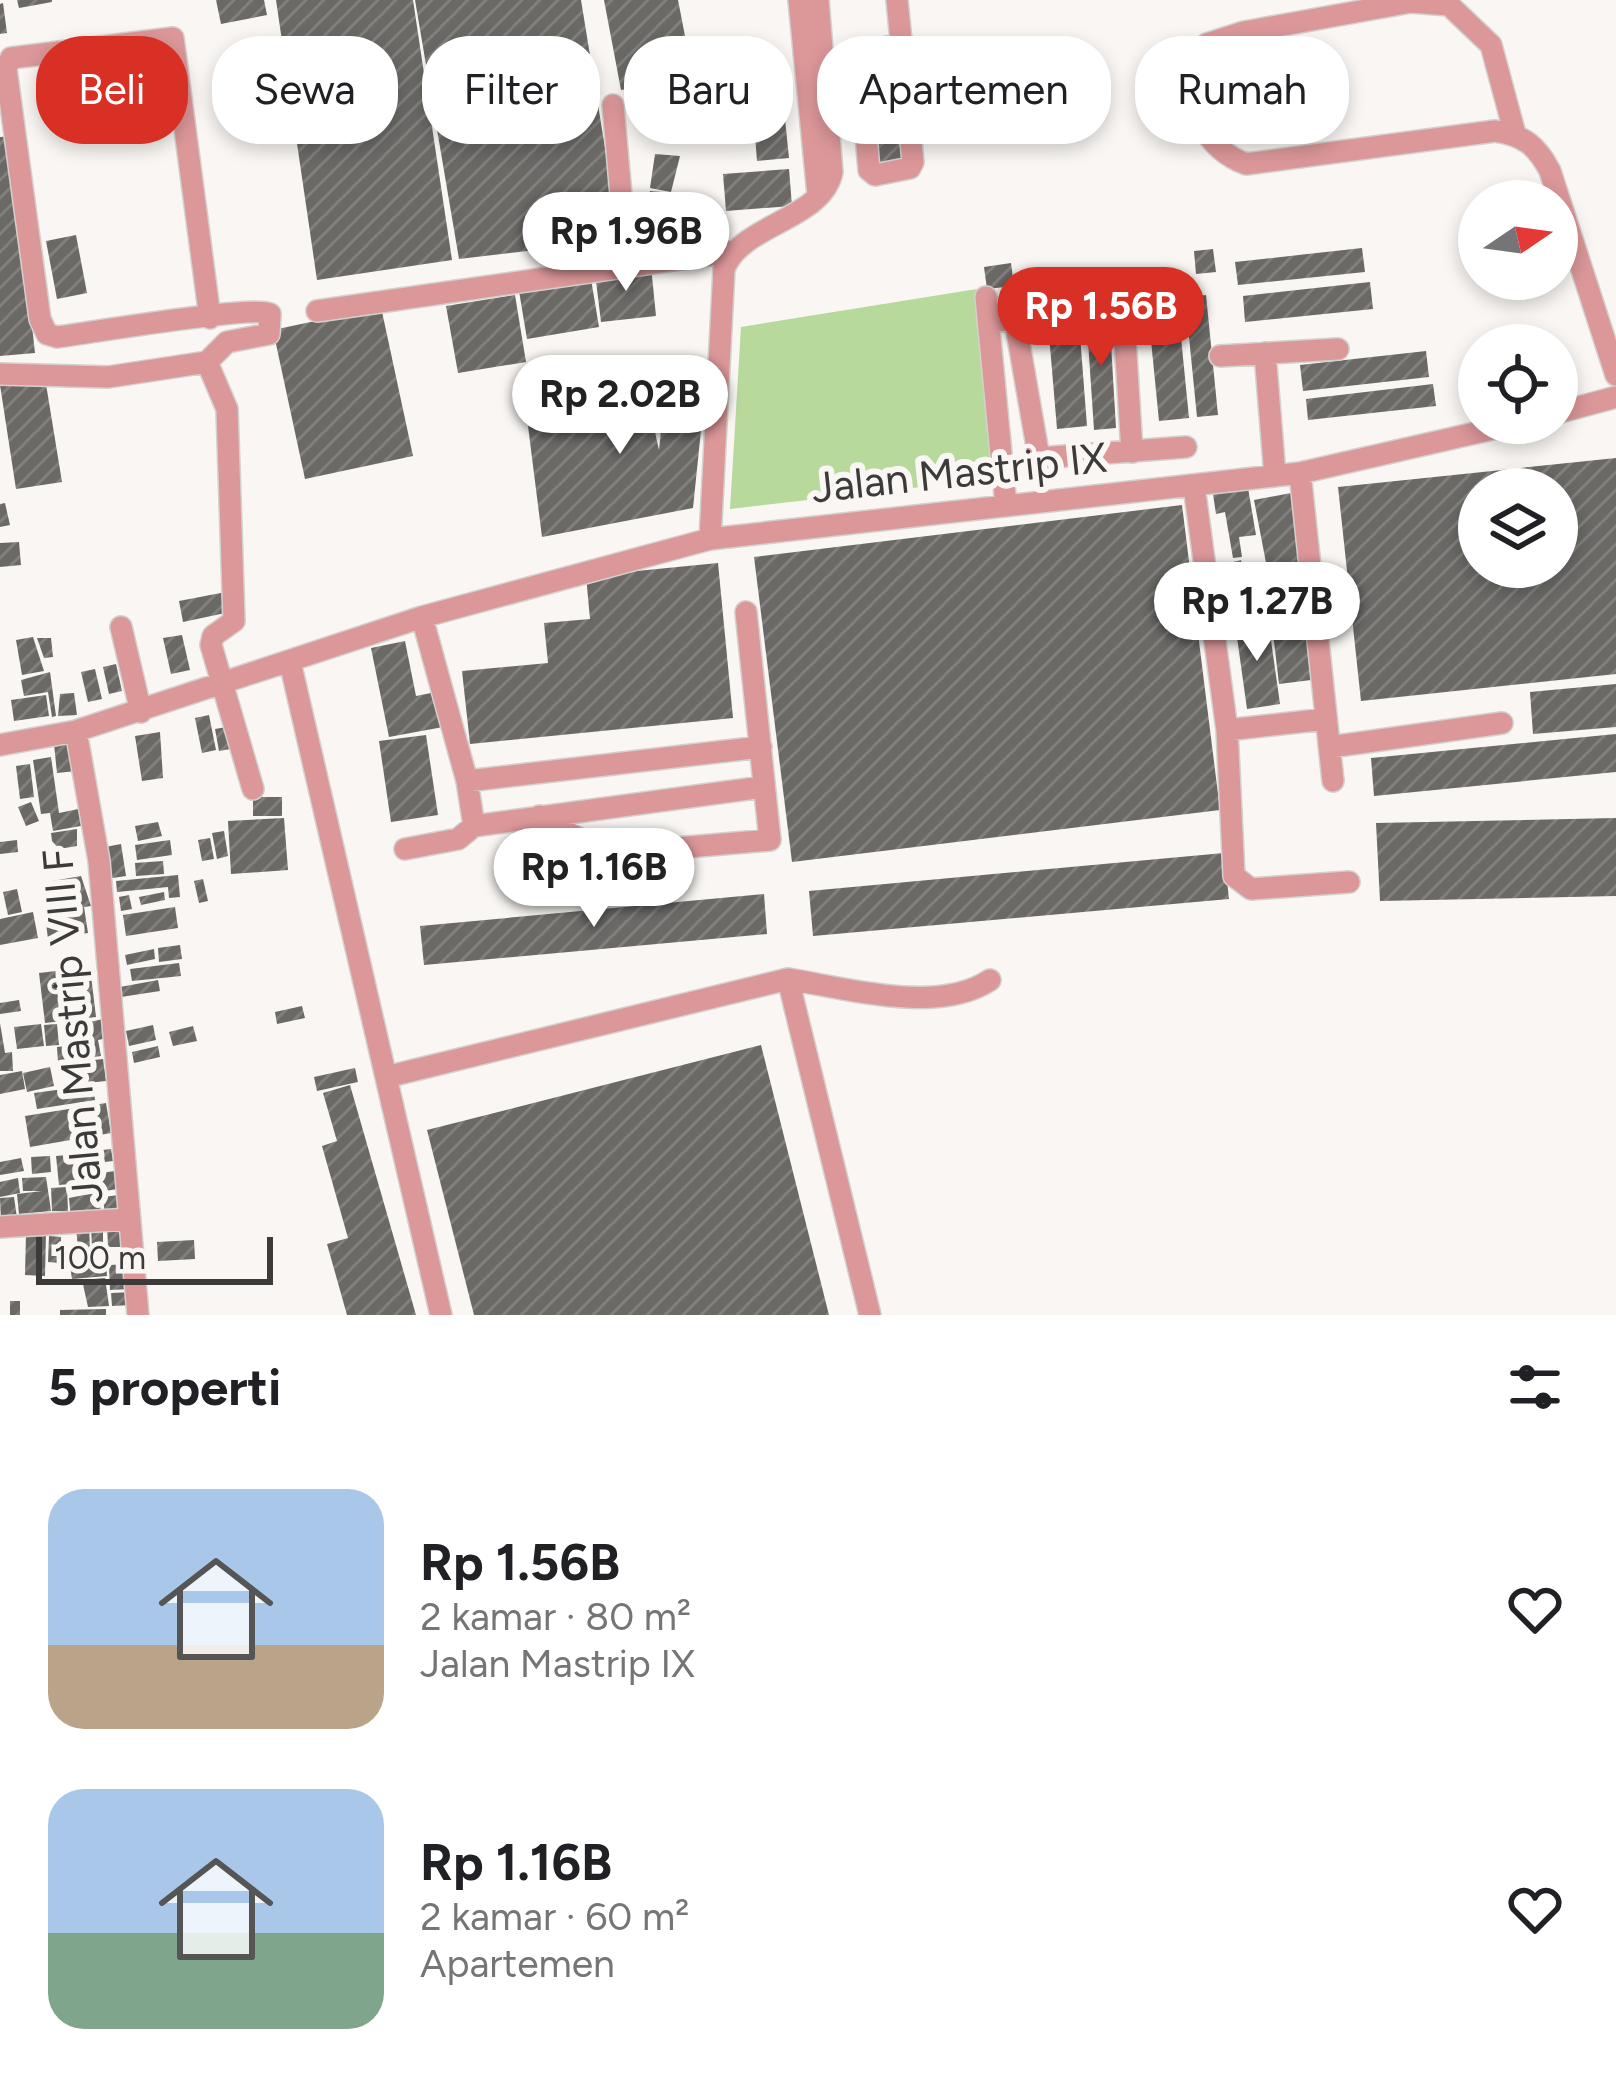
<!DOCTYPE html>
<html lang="id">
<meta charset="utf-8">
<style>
body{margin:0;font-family:Figtree,sans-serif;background:#f2f2f2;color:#202124;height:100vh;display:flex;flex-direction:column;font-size:45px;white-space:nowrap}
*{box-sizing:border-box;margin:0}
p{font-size:39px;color:#757577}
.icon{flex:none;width:66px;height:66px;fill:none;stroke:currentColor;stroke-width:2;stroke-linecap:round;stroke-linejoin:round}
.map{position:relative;height:1315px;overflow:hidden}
.drawer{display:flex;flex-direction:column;background:#fff;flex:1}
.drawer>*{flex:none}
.top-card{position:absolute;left:36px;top:36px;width:1545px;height:108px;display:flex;gap:24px}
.needle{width:78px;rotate:77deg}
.buttons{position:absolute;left:1458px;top:180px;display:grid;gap:24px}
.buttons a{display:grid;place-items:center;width:120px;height:120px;border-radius:50%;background:#fff;box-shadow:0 6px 18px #0003;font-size:60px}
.scale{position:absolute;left:36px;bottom:30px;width:237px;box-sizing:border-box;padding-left:12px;border:6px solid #3c3b3a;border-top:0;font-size:33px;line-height:42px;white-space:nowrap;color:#3c3b3a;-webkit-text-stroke:9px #f9f6f3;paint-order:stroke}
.price{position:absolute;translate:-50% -102px;padding:0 27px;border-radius:42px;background:#fff;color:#222;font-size:39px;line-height:78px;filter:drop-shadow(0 3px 6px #0008)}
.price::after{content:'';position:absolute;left:50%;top:72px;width:36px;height:27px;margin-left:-18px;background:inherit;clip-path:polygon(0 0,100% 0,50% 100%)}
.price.current{background:#d93025;color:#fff}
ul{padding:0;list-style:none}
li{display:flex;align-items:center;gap:36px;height:300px;padding:0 48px}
li span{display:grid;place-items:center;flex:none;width:336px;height:240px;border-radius:36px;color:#555}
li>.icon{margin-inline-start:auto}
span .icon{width:144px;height:144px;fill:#fffc;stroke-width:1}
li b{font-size:51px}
h2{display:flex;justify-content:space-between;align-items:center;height:144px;padding:0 48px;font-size:51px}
.chip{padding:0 42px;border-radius:48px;background:#fff;box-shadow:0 6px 18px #0003;font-size:42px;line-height:108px}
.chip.current{background:#d93025;color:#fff}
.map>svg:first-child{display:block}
.green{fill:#b7d99b}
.building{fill:url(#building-hatch);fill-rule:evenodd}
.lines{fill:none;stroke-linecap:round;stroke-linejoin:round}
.minor-casing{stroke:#d3d1ce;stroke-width:24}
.minor{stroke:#dc9799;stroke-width:21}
.labels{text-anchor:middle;stroke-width:12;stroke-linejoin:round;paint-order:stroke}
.street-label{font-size:42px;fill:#3c3b3a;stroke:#f9f6f3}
</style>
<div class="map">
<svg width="1616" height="1315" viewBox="0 0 1616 1315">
<defs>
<pattern id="building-hatch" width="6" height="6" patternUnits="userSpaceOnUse" patternTransform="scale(3)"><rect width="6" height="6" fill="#6b6966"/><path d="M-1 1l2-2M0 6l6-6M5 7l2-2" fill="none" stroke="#81807e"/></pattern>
</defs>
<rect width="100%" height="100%" fill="#f9f6f3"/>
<path class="green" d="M983 288 999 478 730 509 741 327Z"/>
<path class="building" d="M17 0H52V2L19 8Z
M216 0H264L267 15 221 24Z
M276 0H413L452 260 317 280Z
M415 0H581L620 240 459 259Z
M604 0H678L693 77 621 90Z
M3 3 7 33 0 34V4Z
M903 53 907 107 868 109 864 55Z
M685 88 689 112 668 116 663 92Z
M784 109 789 158 757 161 753 112Z
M908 119 910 163 872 165 869 121Z
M11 136 35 353 0 356V137Z
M655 154 680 156 671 192 650 188Z
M789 169 792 206 726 211 723 174Z
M650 191 672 193 670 219 648 218Z
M670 221 674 245 654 249 649 225Z
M76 235 87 293 57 299 46 241Z
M1362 248 1365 272 1238 285 1235 262Z
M1213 249 1216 272 1196 274 1194 251Z
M1011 263 1014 286 987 289 984 267Z
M651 266 656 316 601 322 595 273Z
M590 273 599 327 527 339 518 285Z
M1370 282 1373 309 1245 322 1243 296Z
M515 295 526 362 458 373 446 306Z
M1206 295 1218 415 1197 417 1185 297Z
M1177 297 1189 418 1159 421 1147 300Z
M381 307 413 456 305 479 273 330Z
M1078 309 1087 426 1057 429 1047 311Z
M1109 310 1116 428 1094 430 1086 311Z
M1426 351 1429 377 1303 391 1300 365Z
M669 357 708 362 693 508 542 537 527 418 647 396 659 450Z
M45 378 62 482 16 489 0 385Z
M1433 384 1436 406 1308 420 1306 399Z
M1616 458V674L1361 701 1338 487ZM1479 489H1557V567H1479Z
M1248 488 1256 535 1239 537 1242 557 1233 558 1225 512 1216 514 1213 494Z
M1291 493 1308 582 1271 589 1254 500Z
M5 503 10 525 0 527V504Z
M1182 505 1220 810 792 862 754 557Z
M19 542 21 565 0 567V543Z
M1241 560 1244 574 1229 578 1226 564Z
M718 563 733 718 470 744 462 671 548 663 544 623 590 619 586 576Z
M226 592 230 612 183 622 179 601Z
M1309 594 1319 679 1279 684 1269 599Z
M1268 619 1280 704 1247 709 1235 623Z
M182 635 190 670 171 674 163 638Z
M33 637 44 671 22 675 16 640Z
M37 638H51L53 657 44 658Z
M405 641 416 696 436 692 443 727 389 737 371 648Z
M116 664 122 691 109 694 103 667Z
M95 669 102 699 88 702 81 672Z
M50 672 56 716 52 717 48 692 24 696 21 680Z
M1616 684V727L1533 734 1530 692Z
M74 693 77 715 58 716 60 694Z
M46 695 49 716 14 721 11 700Z
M209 715 216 750 202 753 195 718Z
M232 726 236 748 219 751 215 729Z
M160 732 163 778 142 781 135 736Z
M1616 734V772L1374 796 1371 758Z
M426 735 438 815 391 822 379 741Z
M73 742 76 771 57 773 54 744Z
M51 757 59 813 83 808 86 825 53 831 50 813 41 814 33 760Z
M30 764 34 797 20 799 16 766Z
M253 797H282V816H253Z
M31 802 39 821 26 826 18 807Z
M284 818 288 870 231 874 228 821Z
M1616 818V896L1380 901 1376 823Z
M158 822 162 836 138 841 135 826Z
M77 829V846L59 849 52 841 51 833Z
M224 831 228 856 217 859 212 833Z
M210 838 214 859 202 861 198 840Z
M17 840 18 852 0 854V842Z
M170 840 172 855 137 860 135 845Z
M121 844 126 876 106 879 100 848Z
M1224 853 1229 899 813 936 809 891Z
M163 861 164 874 136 876 135 863Z
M178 875 180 897 169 898 168 887 117 892 116 881Z
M81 876 91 906 84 907 88 933 48 939 41 883Z
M203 879 208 901 199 903 194 881Z
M17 889 22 912 8 915 3 892Z
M164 892 165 900 141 905 139 897Z
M764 894 767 934 424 965 420 926Z
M129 895 132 909 121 911 119 897Z
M175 907 178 928 126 936 123 915Z
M33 912 38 938 0 945V919Z
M180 945 182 959 159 962 158 948Z
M154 949 155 959 127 965 125 955Z
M179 963 181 976 132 981 130 969Z
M90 967 96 1017 45 1023 39 973Z
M158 980 160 991 121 997 120 987Z
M19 1000 21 1011 0 1014V1003Z
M302 1006 305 1018 277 1024 275 1012Z
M103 1019 107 1038 98 1040 101 1056 94 1057 85 1023Z
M0 1023 5 1053 12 1052 13 1071H0Z
M41 1024 44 1046 17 1049 14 1027Z
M57 1024 59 1045 46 1046 44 1025Z
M153 1025 156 1040 129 1046 126 1031Z
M193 1026 197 1041 173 1046 169 1032Z
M90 1044 91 1058 58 1062 57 1047Z
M761 1045 829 1315H474L427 1130Z
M158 1046 160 1057 134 1063 132 1052Z
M103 1059 106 1081 78 1084 76 1062Z
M50 1067 54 1086 27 1092 23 1073Z
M355 1068 358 1082 317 1091 314 1077Z
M22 1071 25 1089 0 1094V1075Z
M93 1085 95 1100 37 1109 34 1093Z
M350 1085 416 1315H347L327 1244 348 1238 322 1146 337 1141 323 1093Z
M106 1103 111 1133 30 1147 25 1116Z
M111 1149 113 1161 88 1164 86 1152Z
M78 1154 81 1183 59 1185 56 1156Z
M50 1156 51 1172 32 1174 31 1157Z
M21 1158 24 1171 0 1175V1162Z
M115 1171 117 1189 99 1192 101 1217 71 1220 69 1198 89 1194 86 1175Z
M46 1177 51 1211 19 1214 17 1194 42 1191H23L22 1178Z
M18 1178 20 1193 0 1197V1182Z
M67 1187 68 1211H52L51 1188Z
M119 1195 121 1216 105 1218 103 1197Z
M14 1197 17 1218 1 1221 0 1198Z
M123 1222V1247H108L107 1223Z
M89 1225 90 1250H78L76 1226Z
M103 1225V1248H92L91 1226Z
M26 1233 46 1234 45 1276 25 1275Z
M49 1236 61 1237 60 1263 48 1262Z
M194 1240 195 1259 158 1261 157 1242Z
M106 1263 107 1276 72 1279 70 1266Z
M130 1264V1289L110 1290 109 1265Z
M105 1278 109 1306 88 1307 82 1280Z
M132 1292V1305L112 1306 111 1293Z
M10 1301H20V1315H10Z
M106 1309V1315H60V1310Z"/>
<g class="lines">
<defs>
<path id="minor" d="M799 0 818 195
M897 0 913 162 910 168 875 175 869 170 859 54 904 43
M613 105 627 263
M864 121 910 116
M1515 134 1491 45 1449 5 1411 2 1244 32 1207 44 1188 64C1185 106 1206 149 1246 164L1495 131C1524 135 1537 146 1550 171L1616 375
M986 297 1006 506
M317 311 736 251
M210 318 173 38 11 58 6 69 40 319 47 334 57 337C88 333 254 305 270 314L269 334 227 342 207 362 227 409 234 621 213 636 211 645 253 789
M990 322 1012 319 1016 326 1039 458 1186 447
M1124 322 1132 452
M1265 353 1275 476
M1220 356 1338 349
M0 374 108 377 207 362
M1557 413 1616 397
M1300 473 1333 781
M1194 486 1227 730 1234 876 1251 889 1349 882
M710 539 724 269C741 224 822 220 832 172L818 0
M121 627 141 712
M290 662 441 1315
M1227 730 1326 719
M76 731 99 861 138 1315
M0 745 76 731 422 617 710 539 1300 473 1519 423
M1330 747 1502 723
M467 781 761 747
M539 816 606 854 770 840 746 612
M474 826 763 787
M405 849 458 839 474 826 467 781 422 617
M788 979C846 988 938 1015 990 980
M386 1077 788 979 870 1315
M0 1227 129 1219"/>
</defs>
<use href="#minor" class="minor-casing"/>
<use href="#minor" class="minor"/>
</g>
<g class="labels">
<g class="street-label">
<text transform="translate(959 472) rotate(-6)" y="15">Jalan Mastrip IX</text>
<text transform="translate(72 1026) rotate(-95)" y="15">Jalan Mastrip VIII F</text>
</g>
</g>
</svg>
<div class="buttons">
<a><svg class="needle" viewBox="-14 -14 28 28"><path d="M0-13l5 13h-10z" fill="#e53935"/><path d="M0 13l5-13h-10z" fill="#757577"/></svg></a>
<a><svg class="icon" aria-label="locate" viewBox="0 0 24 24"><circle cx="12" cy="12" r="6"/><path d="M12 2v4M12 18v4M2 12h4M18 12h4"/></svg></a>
<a><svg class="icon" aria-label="layers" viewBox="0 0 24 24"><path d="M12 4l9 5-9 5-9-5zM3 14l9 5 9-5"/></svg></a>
</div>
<div class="scale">100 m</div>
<b class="price" style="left:626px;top:294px">Rp 1.96B</b>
<b class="price current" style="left:1101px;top:369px">Rp 1.56B</b>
<b class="price" style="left:620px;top:457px">Rp 2.02B</b>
<b class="price" style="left:1257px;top:664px">Rp 1.27B</b>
<b class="price" style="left:594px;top:930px">Rp 1.16B</b>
<div class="top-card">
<a class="chip current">Beli</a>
<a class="chip">Sewa</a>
<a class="chip">Filter</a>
<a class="chip">Baru</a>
<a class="chip">Apartemen</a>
<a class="chip">Rumah</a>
</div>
</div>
<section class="drawer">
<h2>5 properti<svg class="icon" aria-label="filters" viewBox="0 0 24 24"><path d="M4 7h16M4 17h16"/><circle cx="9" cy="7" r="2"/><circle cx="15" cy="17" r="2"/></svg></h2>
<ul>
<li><span style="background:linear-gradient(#a9c7e8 65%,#b9a48a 0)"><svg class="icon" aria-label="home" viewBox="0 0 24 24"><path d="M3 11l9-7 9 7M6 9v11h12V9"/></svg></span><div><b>Rp 1.56B</b><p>2 kamar · 80 m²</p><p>Jalan Mastrip IX</p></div><svg class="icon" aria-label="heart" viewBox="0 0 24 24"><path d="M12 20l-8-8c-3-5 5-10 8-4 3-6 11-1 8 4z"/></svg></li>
<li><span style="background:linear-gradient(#a9c7e8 60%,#7fa58c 0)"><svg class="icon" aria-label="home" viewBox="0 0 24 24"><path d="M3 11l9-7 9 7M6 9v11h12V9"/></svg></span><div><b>Rp 1.16B</b><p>2 kamar · 60 m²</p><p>Apartemen</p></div><svg class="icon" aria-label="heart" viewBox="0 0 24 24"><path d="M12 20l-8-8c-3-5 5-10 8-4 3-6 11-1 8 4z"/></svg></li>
</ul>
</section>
